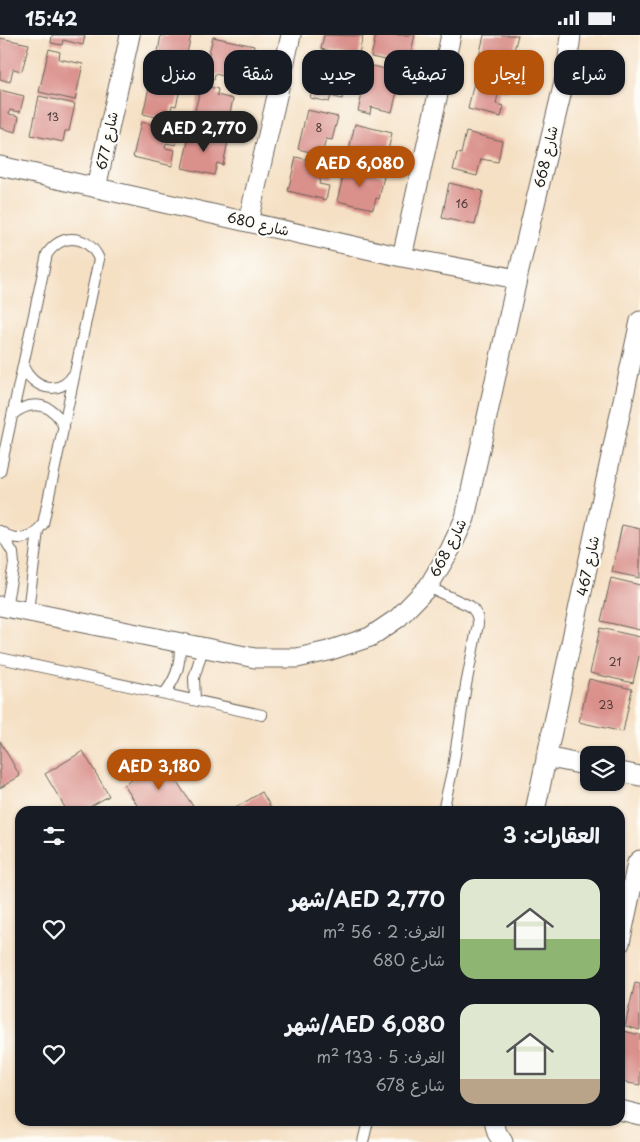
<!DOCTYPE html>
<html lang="ar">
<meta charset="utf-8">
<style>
body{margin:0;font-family:"Playpen Sans","Playpen Sans Arabic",sans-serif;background:#242831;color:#f1f3f6;direction:rtl;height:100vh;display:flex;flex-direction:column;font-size:19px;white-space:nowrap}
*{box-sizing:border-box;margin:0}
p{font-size:16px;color:#9ea1a6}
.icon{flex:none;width:28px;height:28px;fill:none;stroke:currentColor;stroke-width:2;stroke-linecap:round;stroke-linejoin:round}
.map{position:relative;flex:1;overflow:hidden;direction:ltr}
.side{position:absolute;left:15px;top:771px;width:610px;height:320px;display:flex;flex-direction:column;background:#171b24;border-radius:15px;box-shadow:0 1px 4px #0004;direction:rtl}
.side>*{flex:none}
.guide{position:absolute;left:15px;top:15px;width:610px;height:45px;direction:rtl;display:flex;gap:10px}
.buttons{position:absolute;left:580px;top:711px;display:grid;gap:10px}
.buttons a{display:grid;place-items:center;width:45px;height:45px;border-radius:10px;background:#171b24;box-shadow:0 1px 4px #0004;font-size:25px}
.price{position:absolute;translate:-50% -42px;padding:0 11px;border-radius:18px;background:#b45309;color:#fff;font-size:16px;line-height:32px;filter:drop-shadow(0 1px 2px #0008)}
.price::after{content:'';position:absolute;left:50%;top:30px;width:15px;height:11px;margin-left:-8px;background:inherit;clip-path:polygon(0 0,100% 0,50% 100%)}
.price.current{background:#222;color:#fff}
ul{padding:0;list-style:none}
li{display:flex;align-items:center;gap:15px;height:125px;padding:0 25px}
li span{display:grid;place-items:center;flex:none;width:140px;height:100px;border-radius:15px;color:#555}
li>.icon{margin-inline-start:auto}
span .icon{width:60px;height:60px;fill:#fffc;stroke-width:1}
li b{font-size:21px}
h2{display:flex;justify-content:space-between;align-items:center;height:60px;padding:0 25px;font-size:21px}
.tag{padding:0 18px;border-radius:15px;background:#171b24;box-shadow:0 1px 4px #0004;font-size:18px;line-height:45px}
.tag.current{background:#b45309;color:#fff}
.status{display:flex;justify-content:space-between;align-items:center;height:35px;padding:0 25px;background:#171b24;direction:ltr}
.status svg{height:14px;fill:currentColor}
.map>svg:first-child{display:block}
.building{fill:#da908b}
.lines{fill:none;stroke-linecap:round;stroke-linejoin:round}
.lane-casing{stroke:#686157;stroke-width:12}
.street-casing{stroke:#686157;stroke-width:21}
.lane{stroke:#fff;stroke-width:10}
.street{stroke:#fff;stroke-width:19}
.labels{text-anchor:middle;stroke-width:4.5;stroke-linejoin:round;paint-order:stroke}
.number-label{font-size:11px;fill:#4c3938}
.street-label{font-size:14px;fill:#1c1c1c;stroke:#fdfcf7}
</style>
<div class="status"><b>15:42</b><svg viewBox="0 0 49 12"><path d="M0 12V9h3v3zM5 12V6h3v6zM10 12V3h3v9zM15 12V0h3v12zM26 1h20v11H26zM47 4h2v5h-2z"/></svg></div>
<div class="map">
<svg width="640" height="1107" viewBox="0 0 640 1107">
<rect width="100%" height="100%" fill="#fdfcf7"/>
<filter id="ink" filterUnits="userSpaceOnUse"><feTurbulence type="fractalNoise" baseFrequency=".02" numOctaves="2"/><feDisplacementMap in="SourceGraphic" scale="10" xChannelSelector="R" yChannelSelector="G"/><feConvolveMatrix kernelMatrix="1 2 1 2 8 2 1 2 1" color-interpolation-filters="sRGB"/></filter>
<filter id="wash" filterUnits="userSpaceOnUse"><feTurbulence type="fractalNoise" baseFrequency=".0096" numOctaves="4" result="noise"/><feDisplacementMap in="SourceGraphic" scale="20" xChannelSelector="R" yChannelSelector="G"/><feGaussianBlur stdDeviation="1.12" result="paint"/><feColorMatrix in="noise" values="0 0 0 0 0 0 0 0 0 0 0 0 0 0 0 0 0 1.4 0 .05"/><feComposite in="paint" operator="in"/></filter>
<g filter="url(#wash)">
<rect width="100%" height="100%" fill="#f5e0c4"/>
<g id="blocks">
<path class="building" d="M52 0H85L83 10 63 5 62 10 51 8Z
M161 0H191L185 28 157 22Z
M324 0 363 1 358 22 321 14Z
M376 0H415L408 30 371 22Z
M484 0H518L512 23 505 22 502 36 477 30Z
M213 2 254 11 251 25 241 23 236 44 215 39 214 45 203 42Z
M0 3 29 9 22 36 13 34 10 47 0 44Z
M49 14 60 17 59 24 83 29 75 65 39 57Z
M318 26 344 32 340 49 345 50 342 64 331 61 329 67 310 63Z
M369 30 406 39 402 58 397 57 392 77 371 72 370 79 358 76Z
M476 38 510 45 507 57 499 55 496 69 504 71 501 82 468 74Z
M152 39 182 46 176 71 172 70 169 85 143 79Z
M201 50 218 54 217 60 233 64 226 97 192 89Z
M0 55 24 61 20 77 10 75 9 79 19 81 16 97 0 93Z
M39 61 75 69 69 96H65L63 107 31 100Z
M307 75 338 82 332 105 326 104 322 120 298 114Z
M141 87 179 95 176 110 166 108 165 113 175 115 172 131 133 122Z
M355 89 392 98 384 133 347 124Z
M190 97 228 106 223 130 217 128 214 140 182 133Z
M466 97 502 106 498 127 481 124 477 141 453 135 457 118 461 119Z
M296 122 334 131 331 143 321 141 319 149 329 151 326 165 288 156Z
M345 133 384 141 379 164 376 163 373 174 337 166Z
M449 148 483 156 475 190 442 183Z
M622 490 640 494V543L612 537Z
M611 543 640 550V595L601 586Z
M600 593 640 602V617L633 648 590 638Z
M589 644 632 654 623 697 579 687Z
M0 706 20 741 0 753Z
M83 716 109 761 82 776H67L45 739Z
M163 725 196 776H141L124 750Z
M262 757 273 776H230Z
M635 948 640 949V995L625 991Z
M624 996 640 1000V1050L628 1048 620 1043V1015Z"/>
</g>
</g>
<g filter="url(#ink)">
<use href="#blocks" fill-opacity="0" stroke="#686157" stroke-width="1"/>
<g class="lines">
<defs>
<path id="lane" d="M23 331C32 353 59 363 74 339
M12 380C32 363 54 369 64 392
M0 437 47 219C63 197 88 200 99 224L43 489C32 504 16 508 0 496
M1 498 13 518 14 529 6 572
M428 552 470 571C476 577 478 581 478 589L466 650 453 732 443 776
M28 576 38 496
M0 623 262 680
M165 658C178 640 180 630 180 608
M195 665 194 643 203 613
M363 1107 368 1086"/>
<path id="street" d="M0 131 402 222 517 244
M96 153 130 0
M248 187 291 0
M402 222 451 0
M0 571 255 623H297L328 616 370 602 398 583 428 552 450 515 465 483 517 244 566 39 571 0
M546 722 589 731
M616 736 640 741
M535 776 640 286
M620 908 637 828 640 825
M620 1075 640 1080
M494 1086 497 1098 503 1107"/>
</defs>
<use href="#lane" class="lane-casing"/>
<use href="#street" class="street-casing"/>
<use href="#lane" class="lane"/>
<use href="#street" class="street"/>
</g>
</g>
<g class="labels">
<g class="number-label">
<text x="53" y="86">13</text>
<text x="319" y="97">8</text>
<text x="462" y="173">16</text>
<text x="615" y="631">21</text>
<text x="606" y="674">23</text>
</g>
<g class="street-label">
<text transform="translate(107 106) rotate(-78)" y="5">شارع 677</text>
<text transform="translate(546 122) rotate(-77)" y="5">شارع 668</text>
<text transform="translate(258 189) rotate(13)" y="5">شارع 680</text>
<text transform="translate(448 513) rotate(-63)" y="5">شارع 668</text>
<text transform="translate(588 531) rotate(-78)" y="5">شارع 467</text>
</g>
</g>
</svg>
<div class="buttons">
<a><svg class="icon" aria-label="layers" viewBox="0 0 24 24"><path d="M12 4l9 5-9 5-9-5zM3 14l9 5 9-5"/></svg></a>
</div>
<b class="price current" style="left:204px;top:118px">AED 2,770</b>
<b class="price" style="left:360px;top:153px">AED 6,080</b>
<b class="price" style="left:159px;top:756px">AED 3,180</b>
<div class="guide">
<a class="tag">شراء</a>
<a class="tag current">إيجار</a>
<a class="tag">تصفية</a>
<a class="tag">جديد</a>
<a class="tag">شقة</a>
<a class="tag">منزل</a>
</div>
<section class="side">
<h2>العقارات: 3<svg class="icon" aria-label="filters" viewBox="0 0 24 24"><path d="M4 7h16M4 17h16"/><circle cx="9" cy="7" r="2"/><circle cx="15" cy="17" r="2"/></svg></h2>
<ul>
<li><span style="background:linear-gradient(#dfe7d0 60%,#8fb573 0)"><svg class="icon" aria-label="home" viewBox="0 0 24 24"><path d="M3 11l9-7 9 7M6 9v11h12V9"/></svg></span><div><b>AED 2,770/شهر</b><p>الغرف: 2 · 56 m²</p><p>شارع 680</p></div><svg class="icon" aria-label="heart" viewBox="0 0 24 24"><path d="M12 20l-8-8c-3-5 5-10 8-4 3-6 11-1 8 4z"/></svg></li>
<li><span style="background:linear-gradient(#dfe7d0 75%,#b9a48a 0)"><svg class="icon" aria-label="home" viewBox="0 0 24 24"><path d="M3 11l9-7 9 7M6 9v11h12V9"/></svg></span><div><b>AED 6,080/شهر</b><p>الغرف: 5 · 133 m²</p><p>شارع 678</p></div><svg class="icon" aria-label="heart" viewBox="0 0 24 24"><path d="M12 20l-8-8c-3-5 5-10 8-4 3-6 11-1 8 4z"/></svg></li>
</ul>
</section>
</div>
